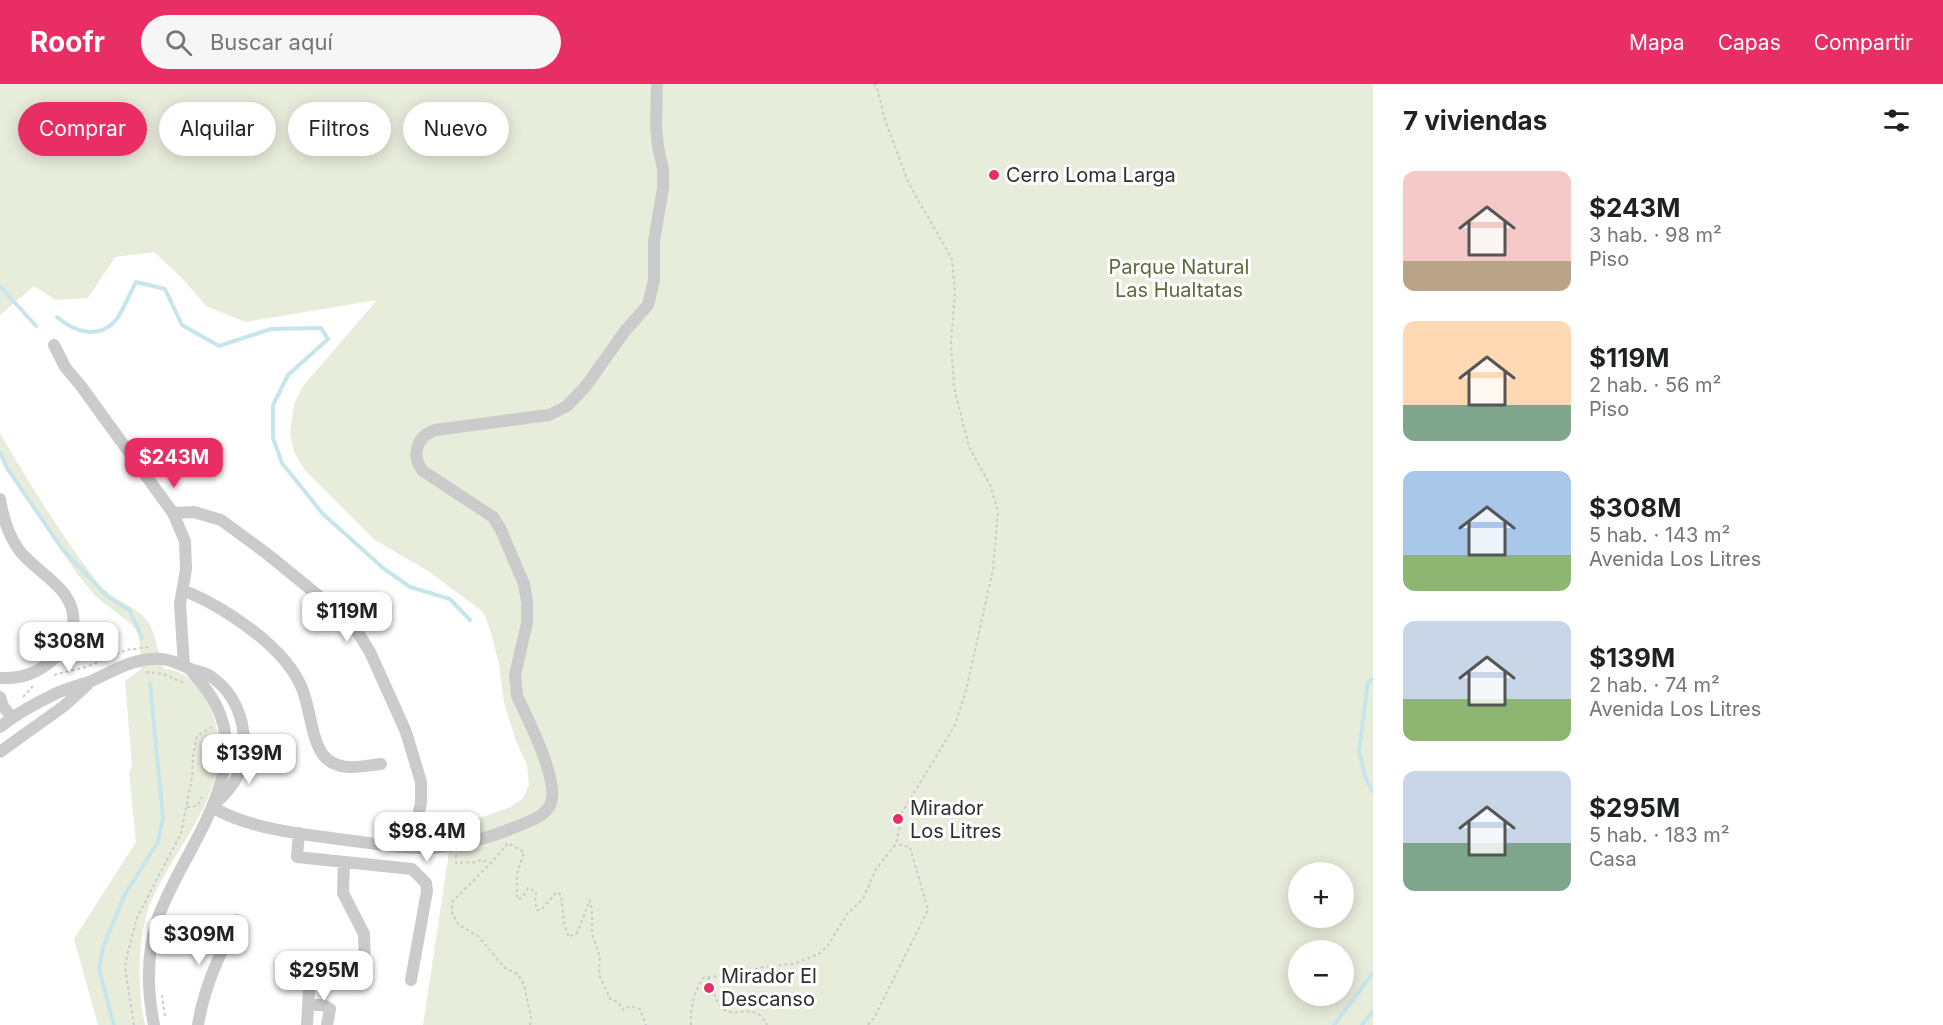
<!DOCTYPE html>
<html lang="es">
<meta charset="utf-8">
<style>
body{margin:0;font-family:Inter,sans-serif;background:#f6f6f6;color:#202124;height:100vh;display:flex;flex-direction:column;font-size:22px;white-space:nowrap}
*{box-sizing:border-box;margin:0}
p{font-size:20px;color:#757577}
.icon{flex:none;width:33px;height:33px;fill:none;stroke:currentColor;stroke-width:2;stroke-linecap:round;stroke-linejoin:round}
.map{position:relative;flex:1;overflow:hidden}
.sheet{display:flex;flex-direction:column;background:#fff;width:570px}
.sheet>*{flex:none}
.top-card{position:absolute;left:18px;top:18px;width:570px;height:54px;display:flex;gap:12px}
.controls{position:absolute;left:1288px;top:778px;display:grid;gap:12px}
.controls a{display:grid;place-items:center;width:66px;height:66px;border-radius:50%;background:#fff;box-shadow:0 3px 15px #0003;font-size:30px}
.price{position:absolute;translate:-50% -51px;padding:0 14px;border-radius:12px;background:#fff;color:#222;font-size:20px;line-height:39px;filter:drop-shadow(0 2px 3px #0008)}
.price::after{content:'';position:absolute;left:50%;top:36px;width:18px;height:14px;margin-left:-9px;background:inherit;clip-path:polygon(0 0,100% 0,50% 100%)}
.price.current{background:#e92d65;color:#fff}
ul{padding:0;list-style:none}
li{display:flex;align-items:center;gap:18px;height:150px;padding:0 30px}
li span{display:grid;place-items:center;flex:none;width:168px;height:120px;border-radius:12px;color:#555}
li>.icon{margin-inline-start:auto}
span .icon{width:72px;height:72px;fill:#fffc;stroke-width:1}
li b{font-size:26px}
h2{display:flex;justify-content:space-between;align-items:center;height:72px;padding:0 30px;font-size:26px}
.tag{padding:0 21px;border-radius:27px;background:#fff;box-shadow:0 3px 15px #0003;font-size:21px;line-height:54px}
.tag.current{background:#e92d65;color:#fff}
header{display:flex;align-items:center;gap:36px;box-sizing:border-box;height:84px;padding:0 30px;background:#e92d65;color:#fff}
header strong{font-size:28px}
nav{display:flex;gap:33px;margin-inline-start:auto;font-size:21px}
.search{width:420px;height:54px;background:#f6f6f6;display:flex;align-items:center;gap:15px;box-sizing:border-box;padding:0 21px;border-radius:33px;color:#757577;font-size:22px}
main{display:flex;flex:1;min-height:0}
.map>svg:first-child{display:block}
.green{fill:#e8ecdb;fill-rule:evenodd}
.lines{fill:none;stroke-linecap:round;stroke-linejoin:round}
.stream{stroke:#c7e6ec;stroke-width:4}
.path{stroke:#cbcbcb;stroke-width:2;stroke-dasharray:3 3;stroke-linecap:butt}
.minor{stroke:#cbcbcb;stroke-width:12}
.poi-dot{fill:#e92d65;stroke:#fff;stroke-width:2}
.labels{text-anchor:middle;stroke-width:6;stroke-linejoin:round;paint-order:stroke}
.poi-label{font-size:20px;fill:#2e2e2e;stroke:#fff;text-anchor:start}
.park-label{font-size:20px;fill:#5c6b3b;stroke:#fff}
</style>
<header>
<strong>Roofr</strong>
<div class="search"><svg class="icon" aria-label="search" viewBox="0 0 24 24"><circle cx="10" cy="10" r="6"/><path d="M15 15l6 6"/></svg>Buscar aquí</div>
<nav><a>Mapa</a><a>Capas</a><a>Compartir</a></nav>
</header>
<main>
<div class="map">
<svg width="1373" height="941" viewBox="0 0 1373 941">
<rect width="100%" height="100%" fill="#fff"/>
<path class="green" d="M0 0H1373V941H423L448 775 449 745 511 723 523 714 529 701 527 681 516 657 504 619 499 580 490 545 483 528 428 487 375 456 304 385 294 368 290 349 294 320 303 302 377 216 245 238 206 222 181 193 154 168 115 173 88 214 56 216 34 202 0 231ZM1299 789H1344V834H1299ZM1299 867H1344V912H1299Z
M0 349C30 401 62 452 98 499 112 517 137 521 148 538 154 546 160 573 164 585 183 586 202 600 209 619 215 635 220 654 219 672 217 710 186 755 167 787 159 801 150 817 146 832 137 868 138 906 145 941H98L74 855 136 758 129 688 132 681 125 597 141 585 140 559 137 547 131 540 95 512 75 487 0 372Z"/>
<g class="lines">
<path class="stream" d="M0 202 36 242
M57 233C74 248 99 256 116 236 124 226 129 210 136 198L165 205 182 241 219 262 271 245 321 244 328 255 288 291 273 321V354L282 379 323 430 383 484 410 503 450 515 470 536
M0 368 7 384 63 466 107 512 130 527 142 554
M1373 595 1368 598 1359 667 1366 695 1373 708
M114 941 99 885 103 863 125 810 158 758 163 734 150 599
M1334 941 1373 889
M1362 941 1373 927"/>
<path class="path" d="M146 588 163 590 186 600
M54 591 86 583 126 566 149 563
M23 613 33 602
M187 723 197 722 202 713
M456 771V779L475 778 481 776 491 779
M708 893C712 902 715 917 722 924 737 937 754 915 767 941
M162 911 165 932
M134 941 125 883 128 868 137 834 181 749 192 694 193 671 197 652 212 643
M530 941 531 933 524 901 518 890 505 884 478 852 459 841 452 829V818L491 779 508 759 524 768 517 790V815L522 814 528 804 536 808 535 818 537 826H541L557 808 561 811 564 839 569 853 577 849 590 816 592 828V850L600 873 599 891 611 916 618 918 623 926 631 922 640 925 646 941
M691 941C690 926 694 907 703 894L736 890 763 883 793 880 819 870 829 860 847 830 863 815 876 785 896 760 900 742 898 735 954 643 966 607 993 485 998 427 990 401 969 363 954 303 951 258 955 209 952 175 909 100 885 36 877 3 874 0
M868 941 874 934 928 826 910 763 896 760"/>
<path class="minor" d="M54 261 65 283 81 302 173 429 185 457 186 485 180 520 184 581
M0 415C3 434 8 451 19 466 38 491 78 505 73 542 71 555 64 565 55 574 38 589 22 595 0 594
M173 429 194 428 221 436 266 469 320 513 357 547 370 568 406 648 421 698V719L418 732 399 763
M183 506C224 523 287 563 303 607 310 625 312 658 324 672 338 689 363 682 381 680
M0 613 3 622 12 634
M0 643C16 630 36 619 55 610 66 604 78 602 89 598 115 587 133 573 162 575 172 576 180 580 188 584 197 588 206 588 213 594 243 616 252 660 237 693 232 703 225 710 217 718
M0 668 64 622 87 601
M212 723C250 746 309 751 353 757 377 760 401 764 425 764 456 763 489 754 518 742 530 737 546 732 551 719 559 696 528 635 517 612L515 591 527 539V518L524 500 512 472 501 446 493 433 423 387C411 372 416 353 435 346L549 331 567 322 586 302 625 247 648 221 654 196V157L663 104V85L658 63 656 42 657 0
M299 749 297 773 412 785 426 799 427 807 411 896
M344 778 343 809 364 850 365 882
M309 921H323L330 925 327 941
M154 941C147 906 146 872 157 837 178 772 253 693 216 621 209 607 199 596 189 584
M198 941C204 903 220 869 237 836
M307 941 309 907 308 896"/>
</g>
<g class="poi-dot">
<circle cx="994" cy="91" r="6"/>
<circle cx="898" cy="735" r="6"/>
<circle cx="709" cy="904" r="6"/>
</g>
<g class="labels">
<g class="poi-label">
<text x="1006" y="98">Cerro Loma Larga</text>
<text x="910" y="731">Mirador<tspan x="910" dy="23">Los Litres</tspan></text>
<text x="721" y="899">Mirador El<tspan x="721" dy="23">Descanso</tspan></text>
</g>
<g class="park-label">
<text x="1179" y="190">Parque Natural<tspan x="1179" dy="23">Las Hualtatas</tspan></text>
</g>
</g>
</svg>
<div class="controls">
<a>+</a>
<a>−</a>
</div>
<b class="price current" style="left:174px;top:405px">$243M</b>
<b class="price" style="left:347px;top:559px">$119M</b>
<b class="price" style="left:69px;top:589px">$308M</b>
<b class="price" style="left:249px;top:701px">$139M</b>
<b class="price" style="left:427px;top:779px">$98.4M</b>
<b class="price" style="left:199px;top:882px">$309M</b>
<b class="price" style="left:324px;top:918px">$295M</b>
<div class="top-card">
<a class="tag current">Comprar</a>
<a class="tag">Alquilar</a>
<a class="tag">Filtros</a>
<a class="tag">Nuevo</a>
</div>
</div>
<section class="sheet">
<h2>7 viviendas<svg class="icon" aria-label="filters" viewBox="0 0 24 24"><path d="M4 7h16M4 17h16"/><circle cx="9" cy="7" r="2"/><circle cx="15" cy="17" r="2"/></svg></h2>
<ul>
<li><span style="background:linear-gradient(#f6c9c9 75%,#b9a48a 0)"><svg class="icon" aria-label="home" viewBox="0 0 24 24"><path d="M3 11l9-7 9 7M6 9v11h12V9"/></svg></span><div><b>$243M</b><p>3 hab. · 98 m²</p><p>Piso</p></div></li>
<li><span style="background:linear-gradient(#ffd9b3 70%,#7fa58c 0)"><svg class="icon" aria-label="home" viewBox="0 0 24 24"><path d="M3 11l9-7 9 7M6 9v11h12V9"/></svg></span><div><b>$119M</b><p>2 hab. · 56 m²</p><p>Piso</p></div></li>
<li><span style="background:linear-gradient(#a9c7e8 70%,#8fb573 0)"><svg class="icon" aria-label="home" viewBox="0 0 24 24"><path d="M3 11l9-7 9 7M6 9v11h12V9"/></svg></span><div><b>$308M</b><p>5 hab. · 143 m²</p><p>Avenida Los Litres</p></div></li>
<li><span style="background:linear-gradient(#c9d6e8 65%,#8fb573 0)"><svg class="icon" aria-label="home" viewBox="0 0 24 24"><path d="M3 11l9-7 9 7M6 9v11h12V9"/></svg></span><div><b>$139M</b><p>2 hab. · 74 m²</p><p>Avenida Los Litres</p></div></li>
<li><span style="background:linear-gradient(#c9d6e8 60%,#7fa58c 0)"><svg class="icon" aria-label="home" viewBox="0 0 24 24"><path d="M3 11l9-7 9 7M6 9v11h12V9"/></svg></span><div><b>$295M</b><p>5 hab. · 183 m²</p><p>Casa</p></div></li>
</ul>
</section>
</main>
